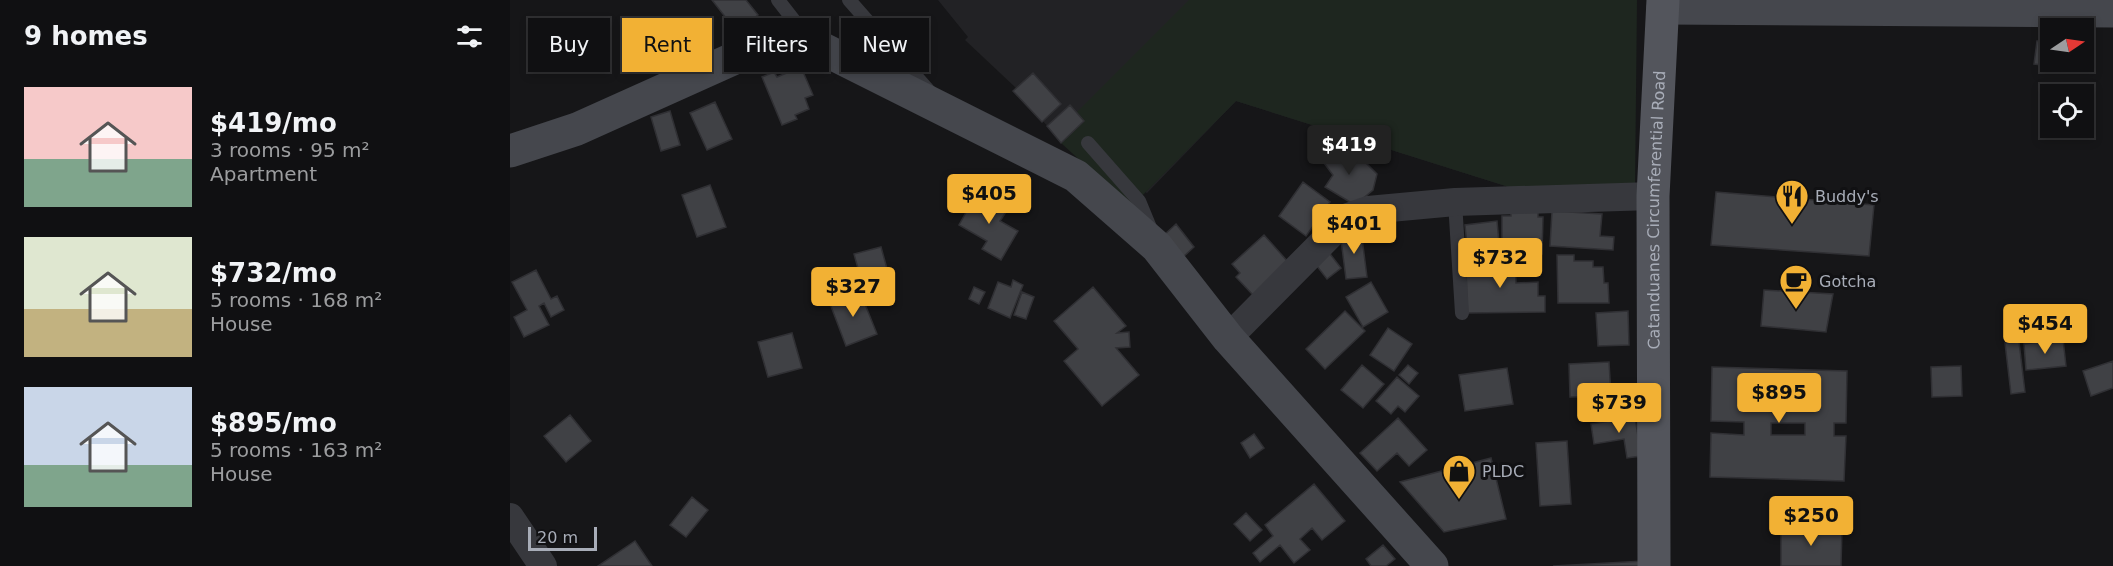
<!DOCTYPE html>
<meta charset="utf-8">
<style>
body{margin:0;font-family:"DejaVu Sans",sans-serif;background:#1e1e20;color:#f1f3f6;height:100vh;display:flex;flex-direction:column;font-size:22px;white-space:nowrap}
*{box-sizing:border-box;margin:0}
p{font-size:20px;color:#9c9d9f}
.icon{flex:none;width:33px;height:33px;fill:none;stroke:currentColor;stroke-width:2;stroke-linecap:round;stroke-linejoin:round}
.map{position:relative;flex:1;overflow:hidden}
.side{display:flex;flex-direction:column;background:#101012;width:510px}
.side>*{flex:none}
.banner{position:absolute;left:18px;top:18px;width:570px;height:54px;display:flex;gap:12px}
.needle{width:39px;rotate:77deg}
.controls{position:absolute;left:1530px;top:18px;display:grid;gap:12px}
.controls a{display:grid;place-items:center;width:54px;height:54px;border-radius:0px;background:#101012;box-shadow:0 3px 9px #0003,0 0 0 2px #303032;font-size:30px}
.scale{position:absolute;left:18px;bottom:15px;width:69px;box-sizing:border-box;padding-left:6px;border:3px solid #a8adb8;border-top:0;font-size:16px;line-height:21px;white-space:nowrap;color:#a8adb8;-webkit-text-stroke:4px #111113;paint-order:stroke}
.price{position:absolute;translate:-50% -51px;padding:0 14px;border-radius:6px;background:#f2b134;color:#111;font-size:20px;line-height:39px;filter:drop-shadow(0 2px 3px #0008)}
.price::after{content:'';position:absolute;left:50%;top:36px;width:18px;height:14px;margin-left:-9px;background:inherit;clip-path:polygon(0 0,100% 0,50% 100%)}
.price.selected{background:#222;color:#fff}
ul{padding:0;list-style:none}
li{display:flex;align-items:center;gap:18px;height:150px;padding:0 24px}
li span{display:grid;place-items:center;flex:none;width:168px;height:120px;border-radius:0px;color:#555}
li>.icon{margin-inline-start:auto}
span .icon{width:72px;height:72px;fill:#fffc;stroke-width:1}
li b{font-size:26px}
h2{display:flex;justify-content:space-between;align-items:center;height:72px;padding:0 24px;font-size:26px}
.tag{padding:0 21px;border-radius:0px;background:#101012;box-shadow:0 3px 9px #0003,0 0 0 2px #303032;font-size:21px;line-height:54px}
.tag.selected{background:#f2b134;color:#111}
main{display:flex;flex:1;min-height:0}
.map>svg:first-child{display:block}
.built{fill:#222225}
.green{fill:#1e261f}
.building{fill:#404145;stroke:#303034;stroke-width:1.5;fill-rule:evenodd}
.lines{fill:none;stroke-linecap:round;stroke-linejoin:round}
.lane{stroke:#37383d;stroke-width:14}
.street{stroke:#37383d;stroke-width:28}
.secondary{stroke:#45474d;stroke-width:33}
.primary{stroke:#53555c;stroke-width:33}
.labels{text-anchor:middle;stroke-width:6;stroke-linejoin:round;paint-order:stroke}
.poi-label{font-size:16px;fill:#a8adb8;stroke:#111113;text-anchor:start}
.street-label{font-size:16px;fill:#a8adb8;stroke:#111113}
</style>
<main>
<section class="side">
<h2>9 homes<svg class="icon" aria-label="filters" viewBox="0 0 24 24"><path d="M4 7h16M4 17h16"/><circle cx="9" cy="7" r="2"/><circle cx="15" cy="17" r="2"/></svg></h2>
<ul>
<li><span style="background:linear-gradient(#f6c9c9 60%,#7fa58c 0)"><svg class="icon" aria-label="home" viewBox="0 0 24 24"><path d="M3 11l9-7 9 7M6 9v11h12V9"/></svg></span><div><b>$419/mo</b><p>3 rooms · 95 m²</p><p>Apartment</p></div></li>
<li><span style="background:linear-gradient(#dfe7d0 60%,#c2b280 0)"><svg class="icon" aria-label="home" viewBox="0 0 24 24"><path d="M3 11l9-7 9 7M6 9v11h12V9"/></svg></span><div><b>$732/mo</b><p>5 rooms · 168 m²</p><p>House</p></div></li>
<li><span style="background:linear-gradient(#c9d6e8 65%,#7fa58c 0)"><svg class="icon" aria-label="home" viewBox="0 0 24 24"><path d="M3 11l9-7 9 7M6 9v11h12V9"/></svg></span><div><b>$895/mo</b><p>5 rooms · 163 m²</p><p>House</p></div></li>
</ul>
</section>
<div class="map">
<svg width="1603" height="566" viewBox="0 0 1603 566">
<rect width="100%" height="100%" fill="#161618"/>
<path class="built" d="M428 0H1127L1002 188 726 101 637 193 551 143 506 88 455 40 458 37Z"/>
<path class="green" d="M679 0H1127L1125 188H1002L726 101 621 207 551 143 574 122 566 113Z"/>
<path class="building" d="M202 0H236L248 15 227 32Z
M1527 41 1540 43V62H1552L1551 67 1524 64Z
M291 67 303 95 295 98 299 109 285 115 287 119 272 125 252 77 264 72 267 77Z
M523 73 551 104 532 122 503 91Z
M205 102 222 139 197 150 180 113Z
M560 105 574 121 551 143 537 126Z
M160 111 170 145 151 151 141 117Z
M820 149 854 161 867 174 863 190 845 205 815 187 823 175 811 159Z
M793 182 820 202 796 236 769 216Z
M200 185 216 227 187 237 172 195Z
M468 191 498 209 490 221 508 231 491 260 472 249 477 241 449 225Z
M1206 192 1364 205 1359 256 1201 245Z
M1001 211H1028V217H1033L1032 254 992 253V216H1001Z
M1042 211 1092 214 1090 236 1104 237 1103 250 1040 246Z
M987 221 990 254 958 257 955 225Z
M666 224 684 247 672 258 654 235Z
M851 230 857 277 836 279 830 232Z
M754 235 779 263 743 295 726 277 730 273 722 264Z
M371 247 384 294 357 301 344 254Z
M817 250 831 268 817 279 803 261Z
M1047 255H1064V261H1083V267H1093L1094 283H1098L1099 303H1048Z
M956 261H1005L1006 283 1028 282V296H1035V312L957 313Z
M26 270 41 299 47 296 54 310 41 317 34 303 29 306 39 325 14 337 4 317 17 310 2 282Z
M503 280 513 285 500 318 478 308 488 282 501 287Z
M861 282 878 312 853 327 836 297Z
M464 287 475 292 469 304 459 299Z
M583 287 616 326 607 333 619 332 620 347 606 348 629 375 592 406 554 361 568 349 544 321Z
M349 289 367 334 336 346 319 301Z
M1254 290 1323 294 1316 332 1251 326Z
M512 292 524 297 516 319 504 315Z
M835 311 855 331 815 369 796 349Z
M1118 311 1119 345 1088 346 1086 313Z
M878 328 902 344 884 371 860 355Z
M282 333 292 368 258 377 248 342Z
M1553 339 1556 366 1516 370 1514 344Z
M1509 342 1515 392 1501 394 1495 343Z
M1603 361V388L1581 396 1573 371Z
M1099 362 1101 396 1060 397 1059 364Z
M852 365 874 384 853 408 831 390Z
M898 365 908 373 899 384 889 375Z
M1451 366 1452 396 1422 397 1421 367Z
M1202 367 1337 371 1336 423H1324V436H1336L1334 481 1200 477 1201 433 1234 435V422L1201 421ZM1261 423H1295V435H1261Z
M997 368 1003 404 955 411 949 375Z
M887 377 909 396 895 412 888 406 881 414 866 401Z
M60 415 81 441 56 462 34 436Z
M1125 417 1131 456 1117 458 1114 439 1084 444 1081 424Z
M888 418 917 450 899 466 887 453 867 471 850 453Z
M744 434 754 448 740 458 731 443Z
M1057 441 1061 504 1030 506 1026 443Z
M981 458 996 519 934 532 890 482Z
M804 484 835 521 812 540 802 528 790 539 800 550 784 563 770 545 750 562 743 553 763 536 755 525Z
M182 497 198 510 176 537 160 525Z
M736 513 752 530 740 541 724 524Z
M1271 527 1332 529 1331 566H1271Z
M125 541 142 566H88Z
M873 545 885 559 876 566H861L856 559Z
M1134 561V566H1043Z"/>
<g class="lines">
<path class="lane" d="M268 0 300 41
M339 0 419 91
M578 143 629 201 641 230
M945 202 952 313"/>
<path class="street" d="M718 338 838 217 858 210 945 202 1143 196
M0 517 33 566"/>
<path class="secondary" d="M1153 8 1603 11
M0 151 67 129 254 45 303 44 566 176 647 247 718 338 922 566"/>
<path class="primary" id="s1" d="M1144 566 1143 196 1153 0"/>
</g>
<defs>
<symbol id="restaurant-pin" viewBox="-11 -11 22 30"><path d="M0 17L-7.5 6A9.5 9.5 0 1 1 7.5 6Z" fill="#f2b134" stroke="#111113"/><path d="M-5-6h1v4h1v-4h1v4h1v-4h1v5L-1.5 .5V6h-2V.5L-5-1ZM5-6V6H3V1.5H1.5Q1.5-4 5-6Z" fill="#111"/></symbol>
<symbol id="cafe-pin" viewBox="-11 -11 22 30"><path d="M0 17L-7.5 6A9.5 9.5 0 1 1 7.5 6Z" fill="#f2b134" stroke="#111113"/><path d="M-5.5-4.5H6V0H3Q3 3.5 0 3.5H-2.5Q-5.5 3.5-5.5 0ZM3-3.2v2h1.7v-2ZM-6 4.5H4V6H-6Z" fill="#111"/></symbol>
<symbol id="shop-pin" viewBox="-11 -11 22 30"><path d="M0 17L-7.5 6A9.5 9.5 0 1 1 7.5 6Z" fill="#f2b134" stroke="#111113"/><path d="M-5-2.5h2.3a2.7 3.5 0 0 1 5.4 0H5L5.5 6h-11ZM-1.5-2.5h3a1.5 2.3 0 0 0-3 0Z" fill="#111"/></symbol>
</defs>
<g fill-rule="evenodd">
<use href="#restaurant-pin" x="1263" y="177" width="38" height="52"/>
<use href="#cafe-pin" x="1267" y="262" width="38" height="52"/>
<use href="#shop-pin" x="930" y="452" width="38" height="52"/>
</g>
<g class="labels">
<g class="poi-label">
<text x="1305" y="202">Buddy's</text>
<text x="1309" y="287">Gotcha</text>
<text x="972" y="477">PLDC</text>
</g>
<g class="street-label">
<text dy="6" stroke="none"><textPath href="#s1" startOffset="356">Catanduanes Circumferential Road</textPath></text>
</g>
</g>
</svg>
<div class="controls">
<a><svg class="needle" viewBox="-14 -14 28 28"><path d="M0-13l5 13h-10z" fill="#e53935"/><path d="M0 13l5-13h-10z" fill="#9c9d9f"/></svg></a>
<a><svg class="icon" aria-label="locate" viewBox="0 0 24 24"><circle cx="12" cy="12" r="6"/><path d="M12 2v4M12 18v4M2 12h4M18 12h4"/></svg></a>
</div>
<div class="scale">20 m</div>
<b class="price selected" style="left:839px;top:176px">$419</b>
<b class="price" style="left:479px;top:225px">$405</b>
<b class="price" style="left:844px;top:255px">$401</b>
<b class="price" style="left:990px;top:289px">$732</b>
<b class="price" style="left:343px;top:318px">$327</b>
<b class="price" style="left:1535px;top:355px">$454</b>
<b class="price" style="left:1269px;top:424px">$895</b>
<b class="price" style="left:1109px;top:434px">$739</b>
<b class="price" style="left:1301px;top:547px">$250</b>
<div class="banner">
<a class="tag">Buy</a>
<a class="tag selected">Rent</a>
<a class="tag">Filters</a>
<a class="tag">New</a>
</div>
</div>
</main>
